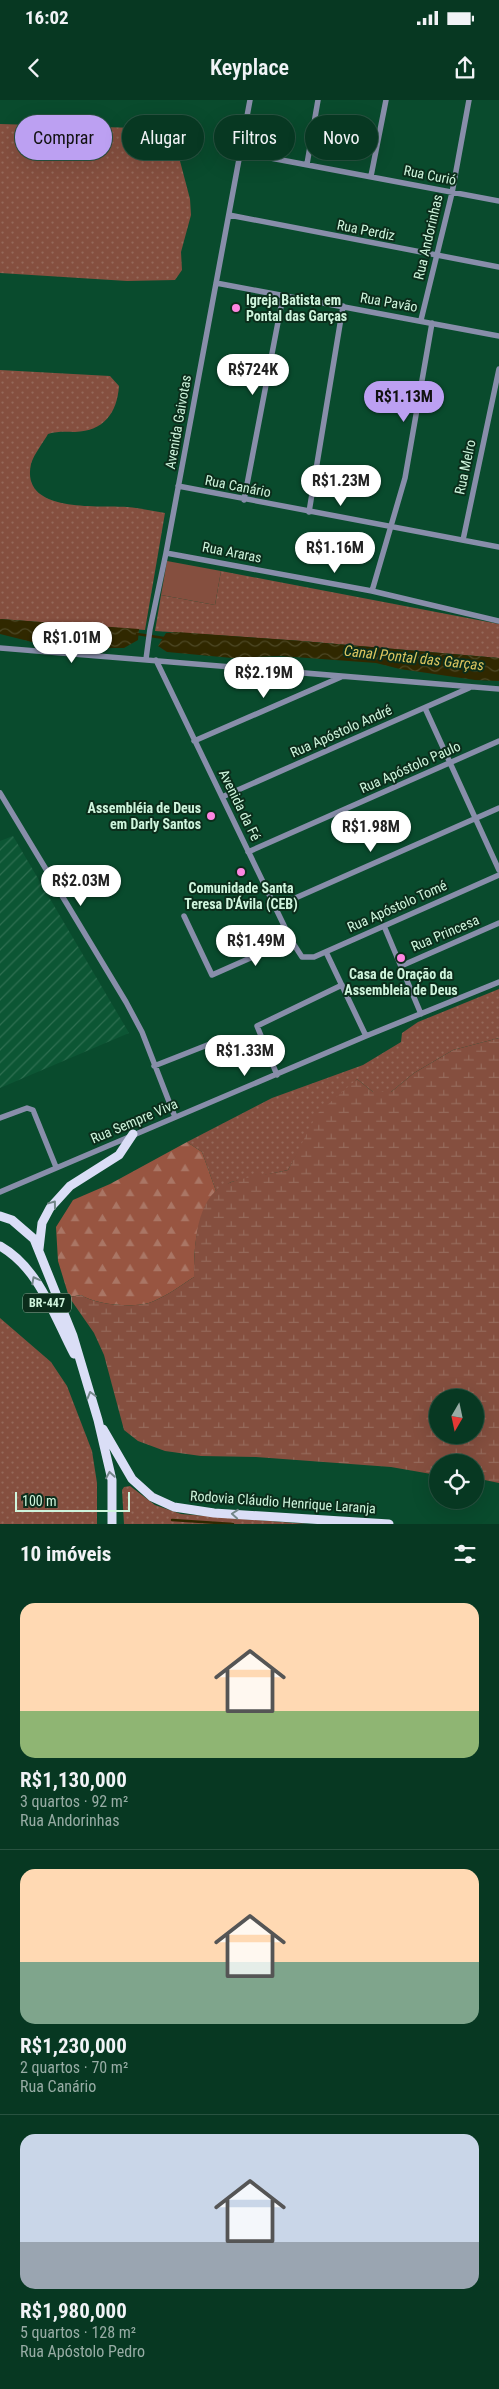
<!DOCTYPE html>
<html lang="pt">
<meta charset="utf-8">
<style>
body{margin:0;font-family:"Roboto Condensed",sans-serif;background:#103f2a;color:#f1f3f6;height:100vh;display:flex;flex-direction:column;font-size:19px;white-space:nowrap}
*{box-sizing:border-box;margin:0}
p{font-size:16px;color:#98aca5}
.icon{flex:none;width:28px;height:28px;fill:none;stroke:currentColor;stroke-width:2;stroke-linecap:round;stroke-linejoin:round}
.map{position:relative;height:1424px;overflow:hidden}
.panel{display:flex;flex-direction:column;background:#073822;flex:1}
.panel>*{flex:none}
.hud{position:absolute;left:15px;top:15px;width:470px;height:45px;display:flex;gap:10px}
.needle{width:32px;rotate:189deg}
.buttons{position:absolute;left:429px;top:1289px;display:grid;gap:10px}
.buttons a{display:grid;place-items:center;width:55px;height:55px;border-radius:50%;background:#073822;box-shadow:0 5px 20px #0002,0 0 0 1px #285240;font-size:25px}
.scale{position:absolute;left:15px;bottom:12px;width:115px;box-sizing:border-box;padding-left:5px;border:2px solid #cff5dd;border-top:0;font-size:14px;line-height:18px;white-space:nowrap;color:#cff5dd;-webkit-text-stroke:4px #0b2d1b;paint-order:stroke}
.price{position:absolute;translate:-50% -42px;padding:0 11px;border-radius:18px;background:#fff;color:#222;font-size:16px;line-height:32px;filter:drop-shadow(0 1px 2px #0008)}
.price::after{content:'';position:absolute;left:50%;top:30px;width:15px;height:11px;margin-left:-8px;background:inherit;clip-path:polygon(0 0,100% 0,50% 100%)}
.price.current{background:#bca0f2;color:#111}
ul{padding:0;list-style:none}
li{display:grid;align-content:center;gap:10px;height:265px;padding:0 20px}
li+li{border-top:1px solid #285240}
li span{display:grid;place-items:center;height:155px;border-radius:15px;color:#555}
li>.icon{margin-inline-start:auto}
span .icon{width:90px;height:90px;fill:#fffc;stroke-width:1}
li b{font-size:21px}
h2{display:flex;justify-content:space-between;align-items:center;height:60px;padding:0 20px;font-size:21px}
.pill{padding:0 18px;border-radius:22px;background:#073822;box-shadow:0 5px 20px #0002,0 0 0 1px #285240;font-size:18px;line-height:45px}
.pill.current{background:#bca0f2;color:#111}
.status{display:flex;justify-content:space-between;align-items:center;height:35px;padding:0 25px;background:#073822;direction:ltr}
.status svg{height:14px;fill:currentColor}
header{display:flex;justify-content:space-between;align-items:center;height:65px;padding:0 20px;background:#073822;font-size:22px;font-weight:600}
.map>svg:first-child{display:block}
.industrial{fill:url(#industrial-furrows)}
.green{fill:url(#green-dots)}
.forest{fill:url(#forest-firs)}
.wetland{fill:url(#wetland-marsh);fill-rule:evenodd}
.pitch{fill:#854f3f}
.water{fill:url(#water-waves)}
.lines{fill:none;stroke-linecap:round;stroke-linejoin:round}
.stream{stroke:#302800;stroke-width:2.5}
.minor{stroke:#888eaa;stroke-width:5.5}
.primary{stroke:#dadef6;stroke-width:9}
.oneway{stroke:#728688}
.poi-dot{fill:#fe86e1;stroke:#0b2d1b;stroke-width:2}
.labels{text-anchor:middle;stroke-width:4;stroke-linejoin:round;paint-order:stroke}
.shield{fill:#0b2d1b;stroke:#94b9a3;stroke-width:1}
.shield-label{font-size:12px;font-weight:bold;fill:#cff5dd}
.street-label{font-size:14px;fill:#cff5dd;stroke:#0b2d1b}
.poi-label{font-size:14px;font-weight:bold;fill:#cff5dd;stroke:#0b2d1b}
.water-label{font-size:15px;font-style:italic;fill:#dcc55f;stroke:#0b2d1b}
</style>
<div class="status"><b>16:02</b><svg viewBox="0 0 49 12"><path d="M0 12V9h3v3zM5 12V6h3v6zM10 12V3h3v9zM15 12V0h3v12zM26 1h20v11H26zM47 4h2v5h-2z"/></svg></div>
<header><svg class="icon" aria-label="back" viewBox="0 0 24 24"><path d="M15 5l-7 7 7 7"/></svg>Keyplace<svg class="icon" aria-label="share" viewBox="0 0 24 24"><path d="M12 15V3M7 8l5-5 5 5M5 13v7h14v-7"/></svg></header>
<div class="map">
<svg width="499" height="1424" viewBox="0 0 499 1424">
<defs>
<pattern id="industrial-furrows" width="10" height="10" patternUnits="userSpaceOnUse" patternTransform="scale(1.25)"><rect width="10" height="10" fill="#0c5634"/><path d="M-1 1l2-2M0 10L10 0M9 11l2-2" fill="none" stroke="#2e6f51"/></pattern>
<pattern id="green-dots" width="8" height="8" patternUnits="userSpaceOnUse" patternTransform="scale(1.25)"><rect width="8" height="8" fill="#854f3f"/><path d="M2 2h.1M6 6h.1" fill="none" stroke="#95695a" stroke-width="1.8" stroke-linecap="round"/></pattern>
<pattern id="forest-firs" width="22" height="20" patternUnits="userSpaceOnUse" patternTransform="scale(1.25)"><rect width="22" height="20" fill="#985541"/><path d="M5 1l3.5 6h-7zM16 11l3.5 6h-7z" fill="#aa7665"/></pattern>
<pattern id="wetland-marsh" width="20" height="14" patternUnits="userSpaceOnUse" patternTransform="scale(1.25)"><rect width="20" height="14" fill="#854f3f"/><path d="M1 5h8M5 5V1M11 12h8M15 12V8" fill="none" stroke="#95695a"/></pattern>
<pattern id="water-waves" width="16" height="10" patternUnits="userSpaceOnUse" patternTransform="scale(1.25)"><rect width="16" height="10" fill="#302800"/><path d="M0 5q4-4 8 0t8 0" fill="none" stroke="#4d4825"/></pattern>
</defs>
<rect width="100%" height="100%" fill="#094b2d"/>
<path class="industrial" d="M13 736 129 933 0 988V741Z"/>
<path class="green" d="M0 24 170 29 178 44 180 61 190 99 191 115 181 152 182 170 175 180 127 181 0 173Z
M0 270 110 276 119 286C117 313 104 331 75 332 66 332 58 331 48 334 43 343 34 354 31 364 20 414 98 405 127 407 140 408 153 411 165 413L145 530 0 519Z
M221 471 499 524V558L302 541 155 531 161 495 215 505Z
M499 889V938L453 950 414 973 391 992H373L357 979 302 1045 288 1070 231 1082 216 1091 202 1052 187 1042 272 998 363 965 401 942 402 933 418 922Z
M0 1218 51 1262 67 1286 92 1351 97 1383V1424H0Z
M130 1386 155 1405 181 1414 307 1424H124L122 1390 124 1387Z"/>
<path class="forest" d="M187 1042 202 1052 216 1091C196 1117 194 1145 194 1177 180 1186 168 1195 154 1201 137 1209 96 1205 81 1195L69 1197 58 1161 56 1127 73 1100 110 1084Z"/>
<path class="wetland" d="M499 938V1383L475 1378V1362H438L437 1375 391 1367 256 1357 201 1356 165 1351 138 1341 124 1330 104 1255 94 1233 69 1197 81 1195C96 1205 137 1209 154 1201 168 1195 180 1186 194 1177 194 1149 195 1100 224 1085 243 1076 268 1075 288 1070L317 1014 357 979 373 992H391L414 973 453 950ZM438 1298H475V1335H438Z"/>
<path class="pitch" d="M167 461 221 471 215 505 161 495Z"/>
<path class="water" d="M0 519 139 529 138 540 124 548H111L32 542 0 534Z
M177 532 302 541 499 558V581L475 580 400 569 376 563 280 556 232 558 167 552 158 546 166 533Z"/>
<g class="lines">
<path class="stream" d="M137 534 164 538
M172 1420 233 1424"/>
<path class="minor" d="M239 52 499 101
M307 64 318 0
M371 76 386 0
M229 115 499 167
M216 183 499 236
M421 220 452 93 469 0
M178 386 499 447
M244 400 283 196
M309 412 343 206
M463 440 499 269
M166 453 372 491 499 521
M372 491 405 378 432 223
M0 548 499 589
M146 559 150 529 166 453 250 0
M156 560 291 840 302 857H314L499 775
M425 608 499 770
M194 641 341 577
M0 693 126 902 142 932 175 1017
M222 697 469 588
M248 752 499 641
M275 807 499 708
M184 816 212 875 291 840
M384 826 421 914
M326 852 366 936
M401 866 499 823
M154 966 220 940
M277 975 257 926 342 885
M0 1018 27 1008 33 1010 56 1067
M0 1092 366 936 499 882"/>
<path class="primary" d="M0 1116 12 1120 34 1139 73 1236 98 1320 112 1380V1424
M0 1146C39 1168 54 1216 74 1254
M39 1149 42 1123 50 1108 70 1086 119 1055 133 1034
M103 1329 132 1379 152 1397 174 1407 214 1413 389 1424"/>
</g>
<defs><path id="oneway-chevron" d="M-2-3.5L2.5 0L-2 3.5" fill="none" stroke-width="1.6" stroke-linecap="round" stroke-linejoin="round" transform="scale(1.25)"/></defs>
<g class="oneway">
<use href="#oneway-chevron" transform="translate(53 1104) rotate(-53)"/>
<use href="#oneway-chevron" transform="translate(35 1180) rotate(-118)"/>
<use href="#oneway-chevron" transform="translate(91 1295) rotate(-106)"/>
<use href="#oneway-chevron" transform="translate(110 1375) rotate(-99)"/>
<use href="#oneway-chevron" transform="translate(235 1414) rotate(-176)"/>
</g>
<g class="poi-dot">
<circle cx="236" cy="208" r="5"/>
<circle cx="211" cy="716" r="5"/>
<circle cx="241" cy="772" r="5"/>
<circle cx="401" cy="858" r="5"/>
</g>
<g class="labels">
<rect class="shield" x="23" y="1193.5" width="48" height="19" rx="4"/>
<g class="shield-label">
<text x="47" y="1207">BR-447</text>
</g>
<g class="street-label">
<text transform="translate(430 75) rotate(11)" y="5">Rua Curió</text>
<text transform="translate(366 130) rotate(11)" y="5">Rua Perdiz</text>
<text transform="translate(428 137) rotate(-77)" y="5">Rua Andorinhas</text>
<text transform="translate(389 202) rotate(10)" y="5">Rua Pavão</text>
<text transform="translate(178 322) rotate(-80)" y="5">Avenida Gaivotas</text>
<text transform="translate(465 367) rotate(-78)" y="5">Rua Melro</text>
<text transform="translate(238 386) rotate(11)" y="5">Rua Canário</text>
<text transform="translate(232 452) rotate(11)" y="5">Rua Araras</text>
<text transform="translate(341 631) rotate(-24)" y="5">Rua Apóstolo André</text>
<text transform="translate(410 667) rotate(-24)" y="5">Rua Apóstolo Paulo</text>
<text transform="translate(240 705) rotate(64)" y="5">Avenida da Fé</text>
<text transform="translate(397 806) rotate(-24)" y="5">Rua Apóstolo Tomé</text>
<text transform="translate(445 833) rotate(-23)" y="5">Rua Princesa</text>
<text transform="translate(134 1021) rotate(-23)" y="5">Rua Sempre Viva</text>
<text transform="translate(283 1402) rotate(4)" y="5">Rodovia Cláudio Henrique Laranja</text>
</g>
<g class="poi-label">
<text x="246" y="205" text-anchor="start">Igreja Batista em<tspan x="246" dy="16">Pontal das Garças</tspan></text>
<text x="201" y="713" text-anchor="end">Assembléia de Deus<tspan x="201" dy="16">em Darly Santos</tspan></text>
<text x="241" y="793">Comunidade Santa<tspan x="241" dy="16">Teresa D'Ávila (CEB)</tspan></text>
<text x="401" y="879">Casa de Oração da<tspan x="401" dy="16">Assembleia de Deus</tspan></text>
</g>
<g class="water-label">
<text transform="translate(414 558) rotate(6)" y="5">Canal Pontal das Garças</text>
</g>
</g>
</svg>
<div class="buttons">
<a><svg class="needle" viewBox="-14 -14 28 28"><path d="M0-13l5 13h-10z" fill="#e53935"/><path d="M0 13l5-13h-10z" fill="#98aca5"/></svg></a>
<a><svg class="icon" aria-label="locate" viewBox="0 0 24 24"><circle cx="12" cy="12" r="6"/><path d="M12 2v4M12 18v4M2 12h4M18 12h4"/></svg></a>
</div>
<div class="scale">100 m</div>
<b class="price" style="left:253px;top:296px">R$724K</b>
<b class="price current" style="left:404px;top:323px">R$1.13M</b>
<b class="price" style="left:341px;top:407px">R$1.23M</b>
<b class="price" style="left:335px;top:474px">R$1.16M</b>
<b class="price" style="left:72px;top:564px">R$1.01M</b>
<b class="price" style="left:264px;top:599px">R$2.19M</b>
<b class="price" style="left:371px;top:753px">R$1.98M</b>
<b class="price" style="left:81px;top:807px">R$2.03M</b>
<b class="price" style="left:256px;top:867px">R$1.49M</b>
<b class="price" style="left:245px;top:977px">R$1.33M</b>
<div class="hud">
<a class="pill current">Comprar</a>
<a class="pill">Alugar</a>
<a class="pill">Filtros</a>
<a class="pill">Novo</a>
</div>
</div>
<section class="panel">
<h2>10 imóveis<svg class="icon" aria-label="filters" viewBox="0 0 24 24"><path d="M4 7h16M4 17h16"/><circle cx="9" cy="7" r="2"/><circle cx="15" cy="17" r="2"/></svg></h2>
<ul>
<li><span style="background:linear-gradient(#ffd9b3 70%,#8fb573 0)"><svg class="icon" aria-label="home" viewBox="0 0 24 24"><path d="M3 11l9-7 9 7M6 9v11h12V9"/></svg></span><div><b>R$1,130,000</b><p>3 quartos · 92 m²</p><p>Rua Andorinhas</p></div></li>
<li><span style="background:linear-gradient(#ffd9b3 60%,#7fa58c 0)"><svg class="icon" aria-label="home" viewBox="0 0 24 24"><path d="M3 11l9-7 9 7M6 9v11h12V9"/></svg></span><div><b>R$1,230,000</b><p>2 quartos · 70 m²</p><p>Rua Canário</p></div></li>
<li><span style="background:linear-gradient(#c9d6e8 70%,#9aa5b1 0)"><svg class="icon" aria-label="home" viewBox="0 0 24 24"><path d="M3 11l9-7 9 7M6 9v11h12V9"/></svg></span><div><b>R$1,980,000</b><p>5 quartos · 128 m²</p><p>Rua Apóstolo Pedro</p></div></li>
</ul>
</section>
